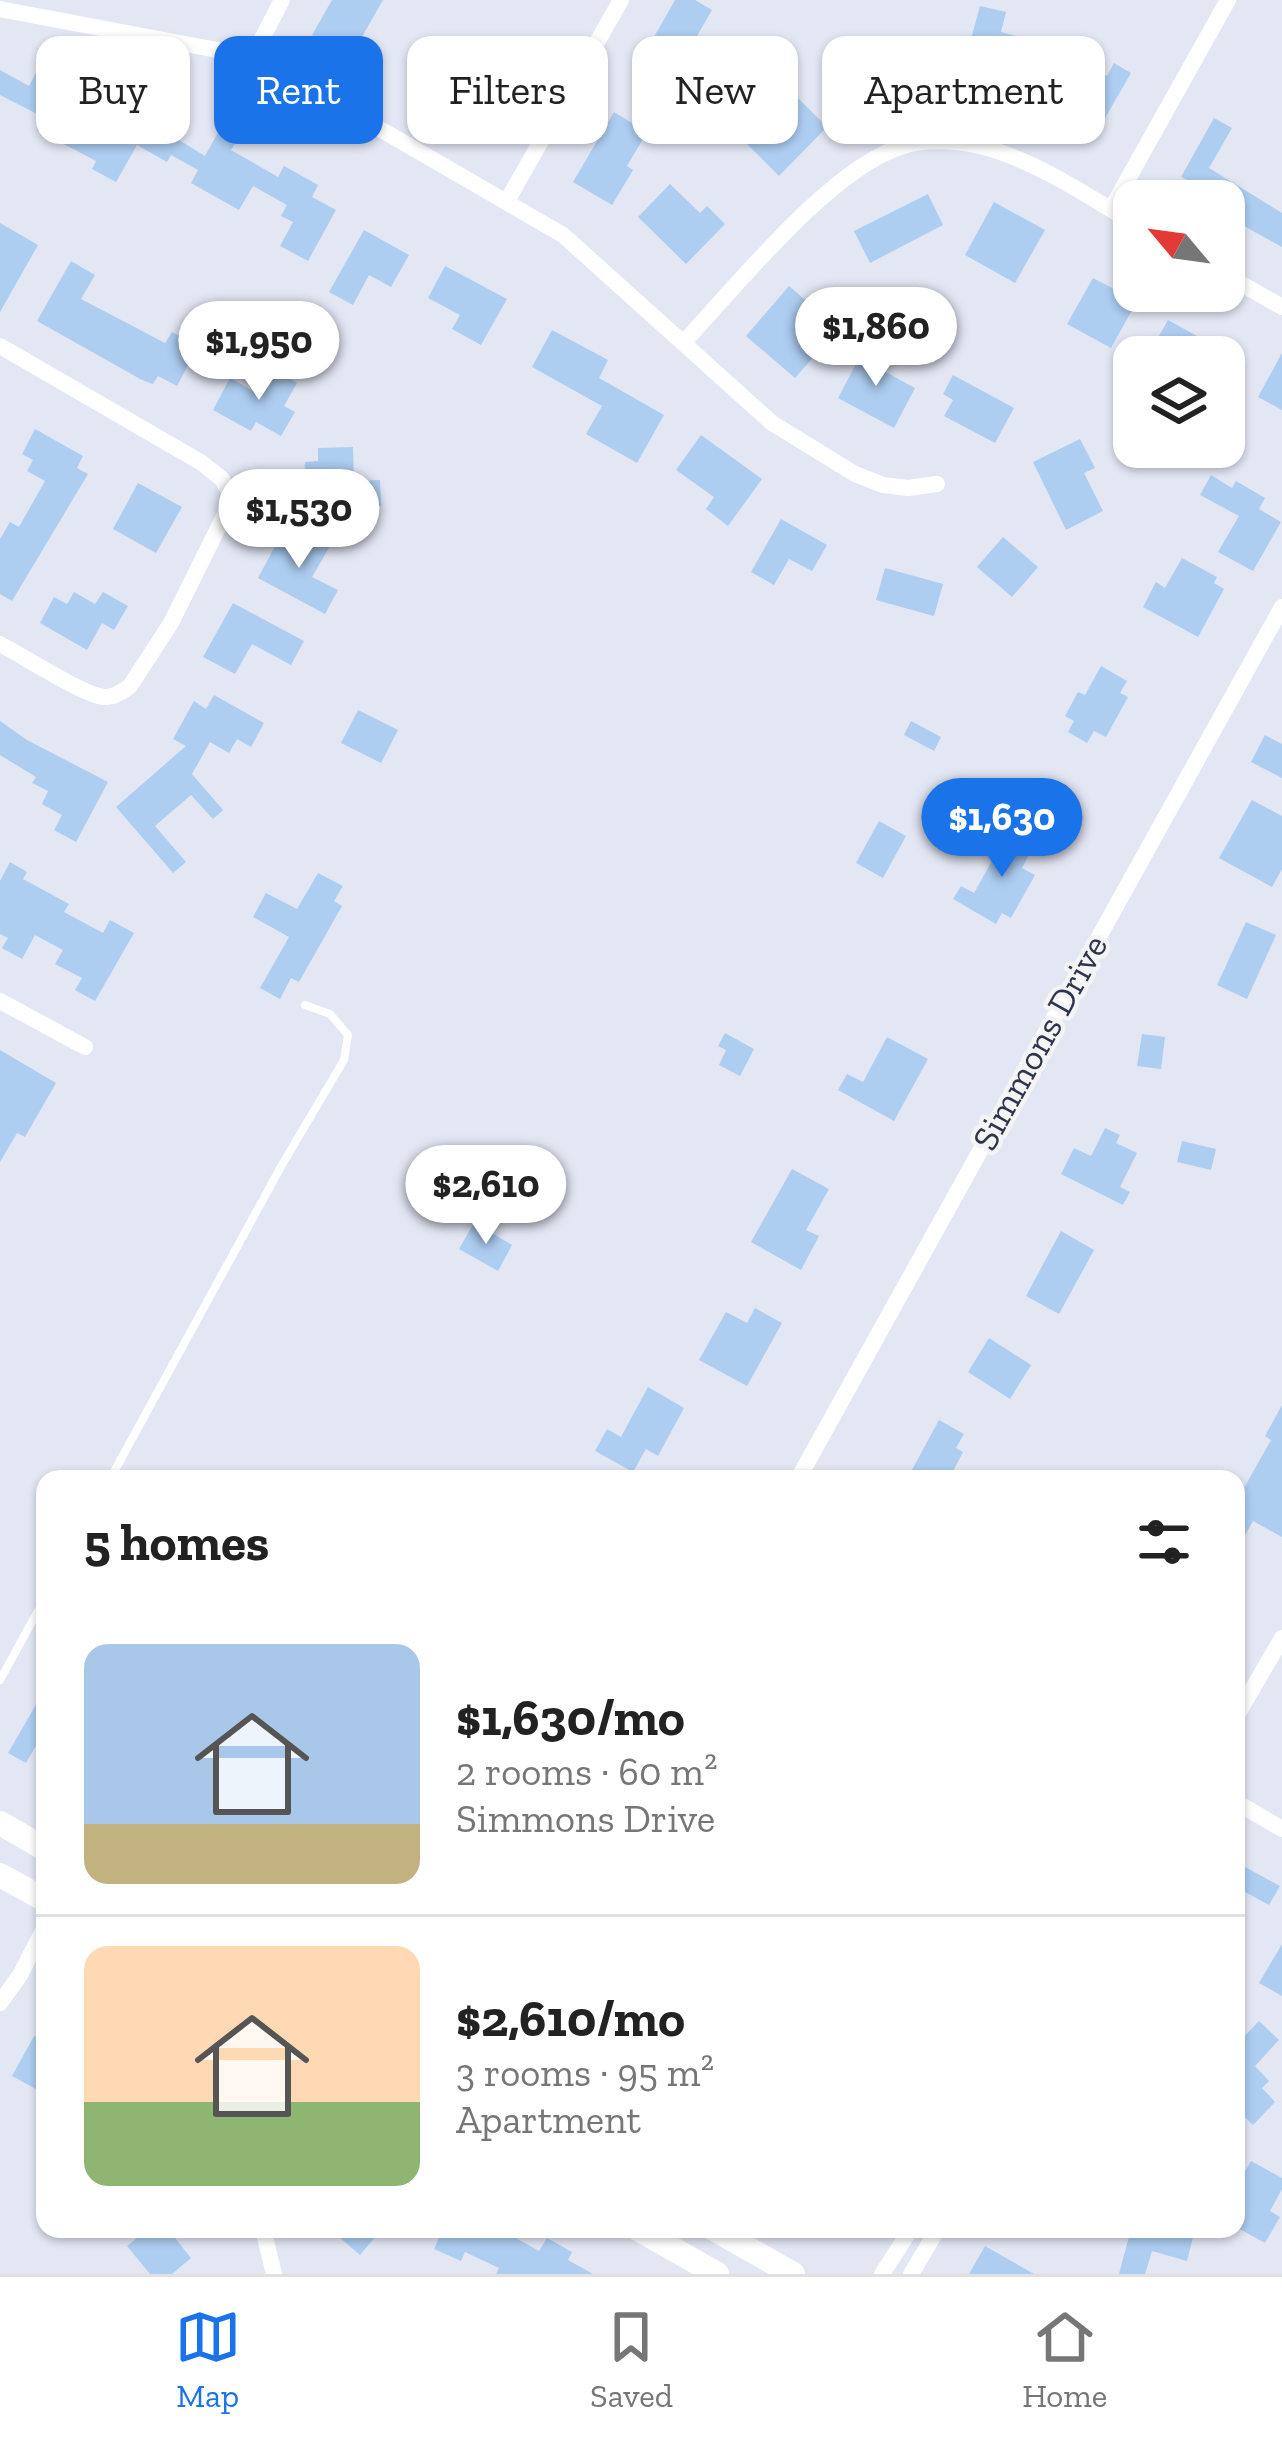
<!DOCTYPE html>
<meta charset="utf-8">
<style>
body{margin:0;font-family:"Zilla Slab",serif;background:#f6f6f6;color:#222;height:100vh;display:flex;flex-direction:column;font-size:45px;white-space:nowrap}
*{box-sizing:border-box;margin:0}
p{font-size:39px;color:#767676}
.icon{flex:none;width:66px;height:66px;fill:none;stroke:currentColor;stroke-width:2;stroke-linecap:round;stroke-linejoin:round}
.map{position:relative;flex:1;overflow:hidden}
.side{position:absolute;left:36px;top:1470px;width:1209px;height:768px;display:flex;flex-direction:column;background:#fff;border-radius:24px;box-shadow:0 3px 9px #0004}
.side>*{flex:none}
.banner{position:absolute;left:36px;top:36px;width:1212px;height:108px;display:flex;gap:24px}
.needle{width:78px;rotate:299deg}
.fabs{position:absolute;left:1113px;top:180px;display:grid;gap:24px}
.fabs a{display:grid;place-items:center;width:132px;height:132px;border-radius:24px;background:#fff;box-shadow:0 3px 9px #0004;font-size:60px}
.price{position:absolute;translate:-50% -102px;padding:0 27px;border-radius:42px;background:#fff;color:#222;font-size:39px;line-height:78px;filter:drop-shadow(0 3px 6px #0008)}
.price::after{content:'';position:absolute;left:50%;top:72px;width:36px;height:27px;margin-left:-18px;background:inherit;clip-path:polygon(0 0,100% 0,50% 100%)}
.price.on{background:#1a73e8;color:#fff}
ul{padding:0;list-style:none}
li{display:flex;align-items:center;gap:36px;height:300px;padding:0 48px}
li+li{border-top:3px solid #e0e0e0}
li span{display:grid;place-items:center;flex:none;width:336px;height:240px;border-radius:24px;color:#555}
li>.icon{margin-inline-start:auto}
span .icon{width:144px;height:144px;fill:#fffc;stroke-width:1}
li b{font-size:51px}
h2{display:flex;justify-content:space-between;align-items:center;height:144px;padding:0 48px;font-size:51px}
.chip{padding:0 42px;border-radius:24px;background:#fff;box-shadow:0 3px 9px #0004;font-size:42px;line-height:108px}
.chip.on{background:#1a73e8;color:#fff}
.tab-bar{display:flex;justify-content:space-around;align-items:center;height:168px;border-top:3px solid #e0e0e0;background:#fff;font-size:33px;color:#767676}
.tab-bar a{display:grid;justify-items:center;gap:6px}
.tab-bar .on{color:#1a73e8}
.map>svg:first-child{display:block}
.building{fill:#adcdf1}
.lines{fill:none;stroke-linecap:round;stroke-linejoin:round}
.service{stroke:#fff;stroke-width:8}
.minor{stroke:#fff;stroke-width:16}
.secondary{stroke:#fff;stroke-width:24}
.labels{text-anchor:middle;stroke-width:9;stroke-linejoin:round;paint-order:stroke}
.street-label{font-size:36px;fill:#2d344c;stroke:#f4f4f4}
</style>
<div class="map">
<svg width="1282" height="2274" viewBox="0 0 1282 2274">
<rect width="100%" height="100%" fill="#e3e7f4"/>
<path class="building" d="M332 0H383L359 42 373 50 359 76 335 62 341 52 312 35Z
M675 0H695L712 10 674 76 642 58Z
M980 6 1006 12 1001 32 1043 43 1031 87 986 75 989 63 966 57Z
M926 44 928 84 858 88 856 48Z
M505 58 528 70 503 114 489 106 471 138 441 122 468 73 490 85Z
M1114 63 1131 73 1097 132 1054 108 1075 71 1091 80 1096 70 1107 76Z
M38 69 89 95 77 118 110 136 133 95 187 126 179 140 205 156 220 129 238 139 231 150 278 177 284 166 318 185 312 197 336 210 308 261 280 246 293 222 281 216 287 205 253 186 239 210 191 183 198 170 171 155 167 162 137 145 116 182 92 169 96 161 37 130 43 117 0 95V70L29 86Z
M794 94 827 127 779 176 746 143Z
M614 112 647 132 627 166 633 170 612 205 573 182Z
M1214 118 1232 128 1209 168 1282 213V247L1224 215V201H1201L1186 192 1191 182 1181 177Z
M670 184 700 213 707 206 725 224 686 264 638 217Z
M928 194 943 225 870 263 854 231Z
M994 202 1045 230 1015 283 965 255Z
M0 223 38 245 0 312Z
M364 230 409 255 391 287 369 275 353 305 329 292Z
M71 261 95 275 81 299 165 343 172 332 198 346 177 386 158 376 153 384 142 380 37 321Z
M445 266 507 299 481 345 452 329 460 315 428 298Z
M1093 278 1137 301 1111 348 1067 324Z
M789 286 810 304 805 309 834 334 795 378 746 336Z
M1168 320 1235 357H1147Z
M552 330 608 360 599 378 664 415 637 463 586 434 602 406 532 367Z
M866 345 887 356 880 369 915 388 894 428 838 398Z
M1282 353V410L1258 397Z
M271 368 297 383 284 406 295 412 281 436 256 422 251 431 213 410 230 378 257 393Z
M953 375 1014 408 995 443 944 416 953 400 943 394Z
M35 429 83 456 77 468 88 474 12 601 0 594V539L10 522 19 527 45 481 27 471 33 460 22 454Z
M701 435 762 479 728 526 706 509 714 497 676 470Z
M1080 439 1095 468 1084 473 1103 511 1066 530 1033 462Z
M353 447 354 481 380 480 381 506 306 509 305 462 318 461V448Z
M1211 475 1232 488 1236 481 1265 498 1259 509 1281 522 1253 571 1218 552 1239 516 1200 495Z
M138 483 182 507 156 553 113 529Z
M781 519 827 545 812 571 789 559 774 585 751 572Z
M302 531 330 546 312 577 338 590 325 614 258 578 281 535 295 543Z
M1003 537 1038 567 1012 597 977 567Z
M1182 558 1217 577 1214 583 1224 589 1198 637 1143 607 1156 582 1165 588Z
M885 568 943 584 934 616 876 600Z
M74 592 95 604 103 592 128 606 114 630 102 623 87 650 40 623 54 597 67 604Z
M233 603 304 641 291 665 252 644 235 674 203 657Z
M1101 666 1127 681 1120 693 1128 697 1106 737 1094 731 1087 743 1068 732 1074 721 1065 716 1078 692 1085 695Z
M214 695 264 723 251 747 237 739 229 753 210 742 192 774 223 810 213 819 191 795 155 826 186 862 173 873 116 807 186 746 173 739 194 701 206 709Z
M358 710 398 730 381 763 341 743Z
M0 721 27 740 108 782 76 842 54 830 62 815 42 804 48 791 32 783 36 777 0 755Z
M911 721 941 737 934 751 904 735Z
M1265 735 1282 744V778L1251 762Z
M1252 800 1282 816V869L1272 887 1219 858Z
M879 821 906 836 883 878 856 863Z
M1011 827 1036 841 1022 868 1035 875 1011 918 1002 913 996 924 953 899 961 886 974 893Z
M10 862 27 872 23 879 69 904 64 912 103 933 110 920 134 933 95 1001 75 990 82 978 55 964 63 950 35 935 22 959 2 948 8 938 0 934V881Z
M318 873 343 886 334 901 342 906 299 982 291 978 280 999 260 988 289 937 253 917 266 893 297 909Z
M1246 922 1276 935 1247 999 1217 985Z
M725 1033 754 1049 740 1076 719 1065 726 1050 718 1046Z
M1142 1034 1165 1037 1161 1069 1137 1066Z
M887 1037 928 1059 894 1121 838 1090 847 1074 863 1082Z
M0 1050 56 1083 25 1137 17 1133 0 1162Z
M1105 1128 1120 1135 1116 1143 1137 1153 1120 1187 1130 1192 1123 1205 1061 1174 1074 1148 1091 1156Z
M1182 1141 1216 1149 1211 1170 1177 1162Z
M792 1169 829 1189 806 1230 819 1236 801 1270 751 1242Z
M474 1223 512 1245 498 1271 459 1249Z
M1061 1231 1094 1250 1059 1314 1026 1296Z
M755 1308 782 1323 747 1386 699 1360 726 1312 747 1323Z
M989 1338 1031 1365 1010 1399 968 1372Z
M648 1387 684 1408 658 1456 646 1449 633 1472 595 1451 607 1429 621 1437Z
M1282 1405V1537L1253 1521 1236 1551V1502L1271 1440 1265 1436Z
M939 1420 964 1434 956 1448 963 1452 949 1479H907Z
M45 1689V1730L26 1763 8 1753Z
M1236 1862 1280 1886 1269 1905 1236 1887Z
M1282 1944V1996L1259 1983Z
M1259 2021 1279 2040 1255 2066 1269 2081 1262 2088 1275 2102 1253 2125 1236 2109V2045Z
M34 2036 45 2042V2094L12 2076Z
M1251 2161 1282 2178V2189L1270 2211 1280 2217 1265 2243 1236 2227V2187Z
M148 2229H168L191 2258 172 2274H150L127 2246Z
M330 2229H382L360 2255Z
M443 2229H500L539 2251 547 2238 572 2252 568 2260 593 2274H496L499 2268 465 2252 461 2261 434 2249Z
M1131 2229H1195L1187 2261 1152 2251 1145 2274H1119Z
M985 2246 1034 2274H969Z"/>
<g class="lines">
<path class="service" d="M110 1479 283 1163 344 1060 348 1035 330 1014 305 1005
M0 1680 45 1598"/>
<path class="minor" d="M0 9 233 53 273 67 563 235 772 423 855 474 883 485 908 488 937 484
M252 58 282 0
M507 201 621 0
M1111 209 1228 0
M1224 274 1282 307
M683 343C736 287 830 168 903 146 930 138 967 141 994 150 1044 166 1089 197 1134 223
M0 346 202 463 222 479 233 498 171 623 130 686C122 692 113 698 104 697 81 694 23 656 0 644
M0 1001 85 1047
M798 1479 1282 607
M1236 1717 1282 1638
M1236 1802 1282 1829
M0 2003 20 1975 45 1927
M263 2229 274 2274
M882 2274 911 2229
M911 2274 933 2237 934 2229"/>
<path class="secondary" d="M0 1823 45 1849
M0 1875 45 1900
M638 2229 717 2274
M714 2229 793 2274"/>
</g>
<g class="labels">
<g class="street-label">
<text transform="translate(1039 1042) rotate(-61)" y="13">Simmons Drive</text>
</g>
</g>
</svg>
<div class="fabs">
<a><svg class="needle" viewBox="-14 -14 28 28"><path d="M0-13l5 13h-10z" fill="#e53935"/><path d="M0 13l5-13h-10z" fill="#767676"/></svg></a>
<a><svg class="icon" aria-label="layers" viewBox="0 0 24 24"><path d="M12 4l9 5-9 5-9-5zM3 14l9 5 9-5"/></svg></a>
</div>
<b class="price" style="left:876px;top:389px">$1,860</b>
<b class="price" style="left:259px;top:403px">$1,950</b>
<b class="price" style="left:299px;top:571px">$1,530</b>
<b class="price on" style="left:1002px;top:880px">$1,630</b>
<b class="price" style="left:486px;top:1247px">$2,610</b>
<div class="banner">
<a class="chip">Buy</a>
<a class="chip on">Rent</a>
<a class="chip">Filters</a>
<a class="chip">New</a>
<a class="chip">Apartment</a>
</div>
<section class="side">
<h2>5 homes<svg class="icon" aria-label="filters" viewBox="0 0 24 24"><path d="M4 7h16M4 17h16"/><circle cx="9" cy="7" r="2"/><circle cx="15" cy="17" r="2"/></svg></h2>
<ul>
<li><span style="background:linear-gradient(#a9c7e8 75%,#c2b280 0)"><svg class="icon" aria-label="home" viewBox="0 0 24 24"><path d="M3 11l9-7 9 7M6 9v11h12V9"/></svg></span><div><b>$1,630/mo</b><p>2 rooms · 60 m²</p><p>Simmons Drive</p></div></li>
<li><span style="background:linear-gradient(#ffd9b3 65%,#8fb573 0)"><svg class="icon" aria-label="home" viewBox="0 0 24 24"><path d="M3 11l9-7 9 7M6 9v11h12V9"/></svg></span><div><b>$2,610/mo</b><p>3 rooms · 95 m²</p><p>Apartment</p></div></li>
</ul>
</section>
</div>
<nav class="tab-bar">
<a class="on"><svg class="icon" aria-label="map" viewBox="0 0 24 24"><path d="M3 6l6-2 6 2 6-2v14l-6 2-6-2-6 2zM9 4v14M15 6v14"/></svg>Map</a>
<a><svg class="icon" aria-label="saved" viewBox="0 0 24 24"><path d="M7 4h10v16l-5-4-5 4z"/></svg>Saved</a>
<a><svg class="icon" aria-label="home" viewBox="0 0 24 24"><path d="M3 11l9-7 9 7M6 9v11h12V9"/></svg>Home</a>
</nav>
